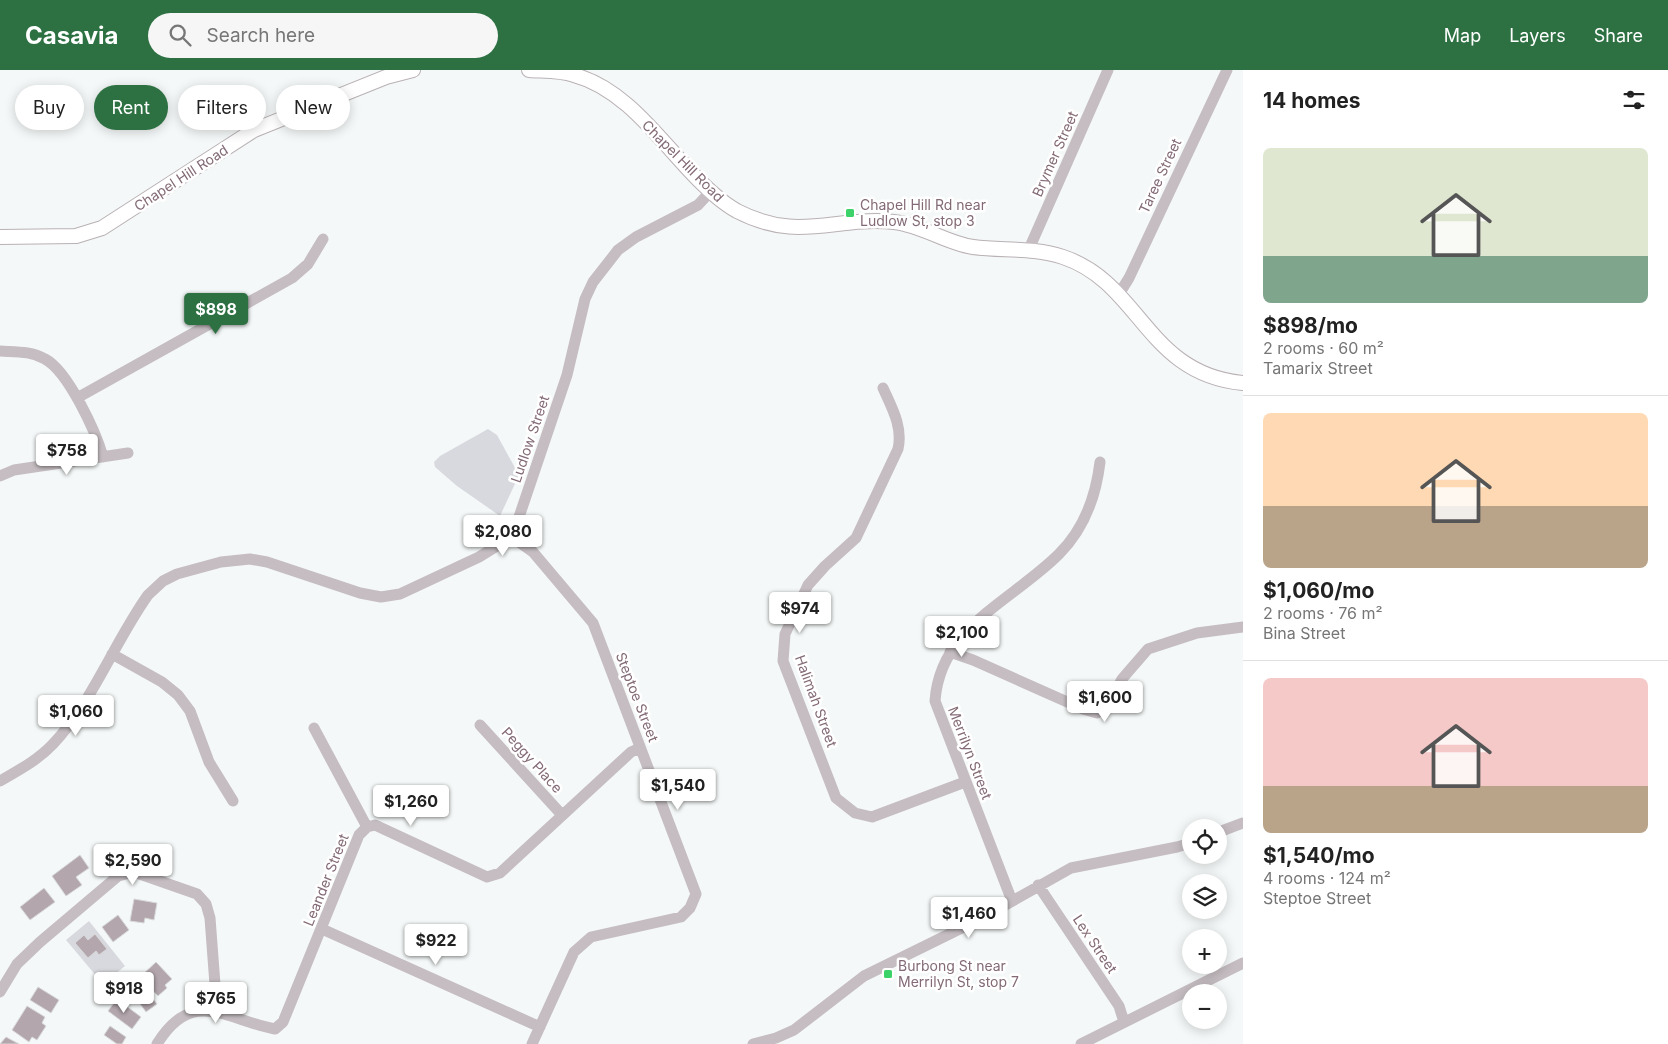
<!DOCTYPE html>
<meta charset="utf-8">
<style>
body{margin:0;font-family:Inter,sans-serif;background:#f6f6f6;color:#222;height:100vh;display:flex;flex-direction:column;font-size:19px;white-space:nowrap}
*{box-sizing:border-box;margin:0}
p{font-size:16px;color:#767676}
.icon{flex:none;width:28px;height:28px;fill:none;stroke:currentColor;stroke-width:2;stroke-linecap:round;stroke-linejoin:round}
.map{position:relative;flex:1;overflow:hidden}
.side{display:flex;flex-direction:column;background:#fff;width:425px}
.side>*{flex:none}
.guide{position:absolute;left:15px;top:15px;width:475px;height:45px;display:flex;gap:10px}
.fabs{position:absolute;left:1182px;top:749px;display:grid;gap:10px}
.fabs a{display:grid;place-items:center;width:45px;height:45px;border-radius:50%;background:#fff;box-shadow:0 2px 12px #0003;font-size:25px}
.price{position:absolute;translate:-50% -42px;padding:0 11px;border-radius:5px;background:#fff;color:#222;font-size:16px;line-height:32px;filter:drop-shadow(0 1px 2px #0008)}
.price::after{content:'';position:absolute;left:50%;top:30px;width:15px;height:11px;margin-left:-8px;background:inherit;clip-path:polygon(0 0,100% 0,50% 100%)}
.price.on{background:#2d7142;color:#fff}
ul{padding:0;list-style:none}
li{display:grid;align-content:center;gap:10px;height:265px;padding:0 20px}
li+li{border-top:1px solid #e0e0e0}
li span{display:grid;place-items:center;height:155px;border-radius:8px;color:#555}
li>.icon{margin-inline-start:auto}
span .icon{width:90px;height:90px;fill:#fffc;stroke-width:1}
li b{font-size:21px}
h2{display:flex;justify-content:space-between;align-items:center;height:60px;padding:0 20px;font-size:21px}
.chip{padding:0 18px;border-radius:22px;background:#fff;box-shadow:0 2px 12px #0003;font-size:18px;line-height:45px}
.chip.on{background:#2d7142;color:#fff}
header{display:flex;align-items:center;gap:30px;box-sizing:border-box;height:70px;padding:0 25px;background:#2d7142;color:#fff}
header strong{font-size:24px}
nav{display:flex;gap:28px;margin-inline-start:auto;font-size:18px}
.search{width:350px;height:45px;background:#f6f6f6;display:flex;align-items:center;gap:12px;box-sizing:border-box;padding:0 18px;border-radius:28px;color:#767676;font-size:19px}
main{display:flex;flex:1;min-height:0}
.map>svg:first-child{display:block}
.green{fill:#d7d9de}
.building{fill:#b3a6ad;stroke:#d8d9d9}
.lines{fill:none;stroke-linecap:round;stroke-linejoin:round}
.major-casing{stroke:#b9b1b5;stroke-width:16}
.minor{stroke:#c5bdc1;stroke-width:11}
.major{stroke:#fff;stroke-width:14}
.poi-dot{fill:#3bd26a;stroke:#fff;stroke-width:2}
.labels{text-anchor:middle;stroke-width:5;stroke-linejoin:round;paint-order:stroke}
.street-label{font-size:14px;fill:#836a76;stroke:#fff}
.poi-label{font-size:14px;fill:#836a76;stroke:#fff;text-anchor:start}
</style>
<header>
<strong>Casavia</strong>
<div class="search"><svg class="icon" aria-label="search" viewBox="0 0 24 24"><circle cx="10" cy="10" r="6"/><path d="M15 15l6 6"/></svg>Search here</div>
<nav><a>Map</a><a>Layers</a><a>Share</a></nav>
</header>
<main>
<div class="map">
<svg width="1243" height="974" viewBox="0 0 1243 974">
<rect width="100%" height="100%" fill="#f5f8f8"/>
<path class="green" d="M488 359 497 365 519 405 500 446 457 416 435 397 434 392 440 386Z
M89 851 125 896 103 914 66 870Z"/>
<path class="building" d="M80 785 89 798 76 807 82 815 66 826 52 806Z
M44 818 55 832 30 850 20 837Z
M134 829 157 833 154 850 145 848 144 853 130 851Z
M118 845 129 860 113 872 102 857Z
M95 864 107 879 99 885 96 881 88 888 75 873 84 865 88 870Z
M156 892 172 909 165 915 167 918 158 926 140 907Z
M137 908 157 934 146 942 127 916Z
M38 917 59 930 51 943 30 930Z
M117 929 141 947 132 959 108 941Z
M27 936 45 947 42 953 46 956 37 970 32 967 29 972 12 960Z
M110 956 126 967 122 974H117L104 965Z
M6 967 19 974H0Z"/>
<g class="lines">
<defs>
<path id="major" d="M529 0C544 1 560 0 574 5 623 18 657 66 690 101 704 116 719 131 737 141 799 173 833 146 894 152 922 155 946 173 973 177 1003 181 1033 177 1063 187 1141 213 1146 304 1243 313
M0 167 76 166 102 158 254 60 386 7 413 0"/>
</defs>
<use href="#major" class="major-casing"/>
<path class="minor" d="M1029 179 1108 0
M1119 224 1129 208 1227 0
M0 281C16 282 31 281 45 289 68 301 96 362 103 387
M883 318C892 338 903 357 898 379L856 468 825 496 808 515 785 564 783 591 836 728 855 743 872 747 965 712
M77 328 292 208 308 194 323 169
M0 406 14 400 128 383
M509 465 533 482 593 553 696 824 690 838 681 847 591 867 574 882 532 974
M950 582 973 590 1083 639 1097 643 1109 633 1122 609 1148 579 1197 563 1243 557
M112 584 162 612 178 625 190 641 209 692 233 731
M480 655 562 745
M314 658 367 757
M0 711C19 700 38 690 53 674 92 633 115 571 148 525L163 511 177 504 221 492 250 489 267 492 360 523 381 527 400 524 479 487 500 474 519 447 567 305 585 229 593 212 618 180 636 167 698 135 710 122
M1219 762 1243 753
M1038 815 1119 936 1124 952
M1012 831 935 631C940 557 1012 531 1059 484 1084 459 1096 426 1100 392
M322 859 540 957
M0 922 17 894 40 872 118 806 134 802 197 824 206 834 210 848 217 941
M157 974C193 916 226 950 275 959L283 952 359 765 367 757 375 755 487 807 500 803 631 682 640 678
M753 974 776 968 794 960 864 906 984 847 1071 798 1177 777 1191 773
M1081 974 1243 893"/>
<use href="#major" class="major"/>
</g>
<g class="poi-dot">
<rect x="845" y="138" width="10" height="10" rx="2.5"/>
<rect x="883" y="899" width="10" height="10" rx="2.5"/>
</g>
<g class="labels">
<g class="street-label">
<text transform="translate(1055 84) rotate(-66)" y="5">Brymer Street</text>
<text transform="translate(683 91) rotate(45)" y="5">Chapel Hill Road</text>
<text transform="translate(1160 106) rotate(-65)" y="5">Taree Street</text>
<text transform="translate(181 108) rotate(-33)" y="5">Chapel Hill Road</text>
<text transform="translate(530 369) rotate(-71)" y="5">Ludlow Street</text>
<text transform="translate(637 627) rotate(69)" y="5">Steptoe Street</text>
<text transform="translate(816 631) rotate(70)" y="5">Halimah Street</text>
<text transform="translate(970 683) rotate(69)" y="5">Merrilyn Street</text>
<text transform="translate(532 690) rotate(48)" y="5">Peggy Place</text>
<text transform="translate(326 810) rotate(-68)" y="5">Leander Street</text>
<text transform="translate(1095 874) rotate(56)" y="5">Lex Street</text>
</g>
<g class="poi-label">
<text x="860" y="140">Chapel Hill Rd near<tspan x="860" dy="16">Ludlow St, stop 3</tspan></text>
<text x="898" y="901">Burbong St near<tspan x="898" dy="16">Merrilyn St, stop 7</tspan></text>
</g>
</g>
</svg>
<div class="fabs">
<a><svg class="icon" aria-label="locate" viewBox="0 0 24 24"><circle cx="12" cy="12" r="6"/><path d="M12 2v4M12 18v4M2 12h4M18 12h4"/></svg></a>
<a><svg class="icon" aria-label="layers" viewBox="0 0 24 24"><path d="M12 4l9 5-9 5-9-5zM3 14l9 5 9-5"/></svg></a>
<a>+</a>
<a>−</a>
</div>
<b class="price on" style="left:216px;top:265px">$898</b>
<b class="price" style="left:67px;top:406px">$758</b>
<b class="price" style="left:503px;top:487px">$2,080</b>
<b class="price" style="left:800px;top:564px">$974</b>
<b class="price" style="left:962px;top:588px">$2,100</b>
<b class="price" style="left:1105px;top:653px">$1,600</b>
<b class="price" style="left:76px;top:667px">$1,060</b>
<b class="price" style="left:678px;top:741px">$1,540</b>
<b class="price" style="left:411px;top:757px">$1,260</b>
<b class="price" style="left:133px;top:816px">$2,590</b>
<b class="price" style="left:969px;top:869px">$1,460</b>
<b class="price" style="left:436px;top:896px">$922</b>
<b class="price" style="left:124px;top:944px">$918</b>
<b class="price" style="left:216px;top:954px">$765</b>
<div class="guide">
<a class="chip">Buy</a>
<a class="chip on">Rent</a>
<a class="chip">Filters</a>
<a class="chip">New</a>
</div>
</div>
<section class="side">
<h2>14 homes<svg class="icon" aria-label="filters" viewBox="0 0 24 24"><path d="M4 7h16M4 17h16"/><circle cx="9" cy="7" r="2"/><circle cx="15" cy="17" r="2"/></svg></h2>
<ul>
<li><span style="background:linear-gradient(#dfe7d0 70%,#7fa58c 0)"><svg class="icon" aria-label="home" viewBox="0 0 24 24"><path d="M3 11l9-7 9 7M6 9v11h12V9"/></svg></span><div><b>$898/mo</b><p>2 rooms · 60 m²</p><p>Tamarix Street</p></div></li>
<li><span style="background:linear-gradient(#ffd9b3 60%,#b9a48a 0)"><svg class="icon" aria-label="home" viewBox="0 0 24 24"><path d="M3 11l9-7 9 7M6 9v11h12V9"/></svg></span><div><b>$1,060/mo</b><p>2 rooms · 76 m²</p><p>Bina Street</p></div></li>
<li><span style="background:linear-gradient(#f6c9c9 70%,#b9a48a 0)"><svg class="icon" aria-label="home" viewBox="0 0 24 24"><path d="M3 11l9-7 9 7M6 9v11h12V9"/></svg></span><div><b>$1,540/mo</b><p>4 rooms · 124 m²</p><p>Steptoe Street</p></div></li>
</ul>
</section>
</main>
